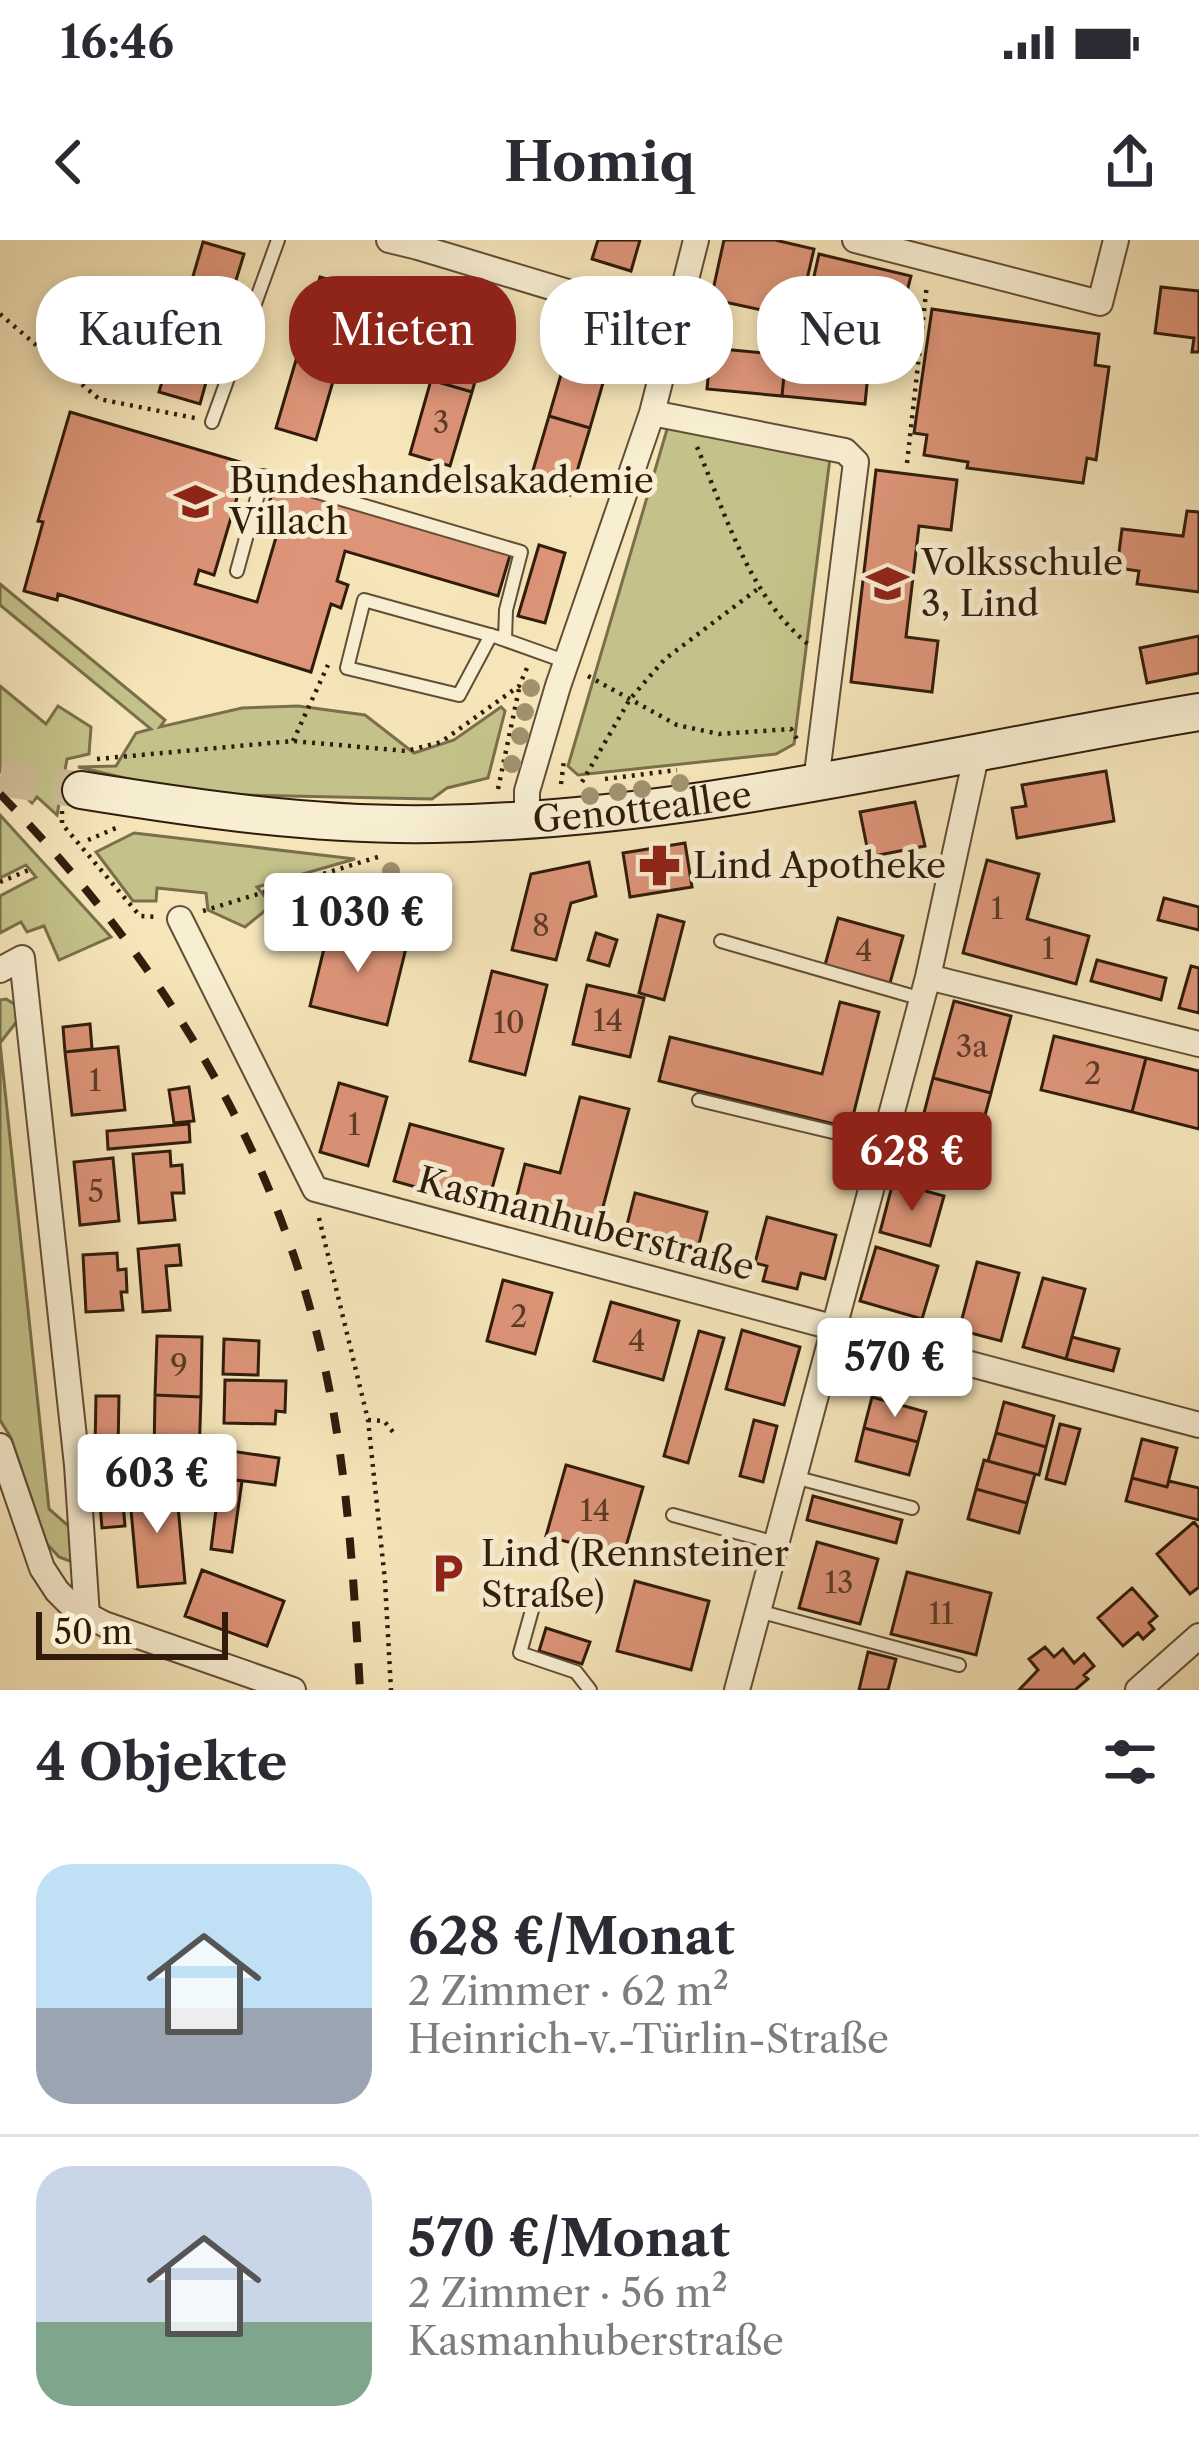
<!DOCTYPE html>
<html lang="de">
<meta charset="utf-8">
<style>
body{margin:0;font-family:"Libre Caslon Text",serif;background:#f7f7f7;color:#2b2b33;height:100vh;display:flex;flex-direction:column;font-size:45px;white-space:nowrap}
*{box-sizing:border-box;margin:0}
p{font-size:39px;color:#7c7c81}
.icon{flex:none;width:66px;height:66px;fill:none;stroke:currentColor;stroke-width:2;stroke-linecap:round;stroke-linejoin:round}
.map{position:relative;height:1450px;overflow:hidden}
.side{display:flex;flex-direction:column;background:#fff;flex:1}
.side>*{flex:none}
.top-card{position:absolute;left:36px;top:36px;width:1128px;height:108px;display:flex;gap:24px}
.scale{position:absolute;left:36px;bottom:30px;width:192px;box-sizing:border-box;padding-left:12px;border:6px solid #311c0b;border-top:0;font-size:33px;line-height:42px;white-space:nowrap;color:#311c0b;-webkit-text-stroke:9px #f8eed2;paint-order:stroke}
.price{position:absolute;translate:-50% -102px;padding:0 27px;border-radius:12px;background:#fff;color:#222;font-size:39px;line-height:78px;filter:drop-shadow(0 3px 6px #0008)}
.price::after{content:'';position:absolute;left:50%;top:72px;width:36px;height:27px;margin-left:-18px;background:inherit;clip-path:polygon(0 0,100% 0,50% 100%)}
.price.active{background:#8f2418;color:#fff}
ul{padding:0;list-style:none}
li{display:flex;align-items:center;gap:36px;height:300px;padding:0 36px}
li+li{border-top:3px solid #e1e1e2}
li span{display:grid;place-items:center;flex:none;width:336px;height:240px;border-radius:36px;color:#555}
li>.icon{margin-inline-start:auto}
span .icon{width:144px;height:144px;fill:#fffc;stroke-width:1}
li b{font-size:51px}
h2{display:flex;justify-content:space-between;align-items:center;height:144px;padding:0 36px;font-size:51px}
.tag{padding:0 42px;border-radius:48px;background:#fff;box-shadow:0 6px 18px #0003;font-size:42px;line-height:108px}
.tag.active{background:#8f2418;color:#fff}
.status{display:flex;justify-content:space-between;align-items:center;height:84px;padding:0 60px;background:#fff;direction:ltr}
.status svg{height:33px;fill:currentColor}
header{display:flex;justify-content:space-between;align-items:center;height:156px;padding:0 36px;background:#fff;font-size:54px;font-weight:800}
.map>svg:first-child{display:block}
.green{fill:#c4c28a;stroke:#7a6f4a;stroke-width:3}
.building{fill:#dd9478;stroke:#311c0b;stroke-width:3}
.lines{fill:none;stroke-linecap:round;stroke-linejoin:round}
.secondary-tunnel{stroke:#cebd96;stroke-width:36;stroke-dasharray:36 18;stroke-linecap:butt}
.service-casing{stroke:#624e36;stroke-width:16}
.minor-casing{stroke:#624e36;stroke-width:28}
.secondary-casing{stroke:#311c0b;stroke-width:40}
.path{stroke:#311c0b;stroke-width:4.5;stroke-dasharray:3 6;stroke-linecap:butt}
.service{stroke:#f8eed2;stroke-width:12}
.minor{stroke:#f8eed2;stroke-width:24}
.secondary{stroke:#f8eed2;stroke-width:36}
.rail{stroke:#311c0b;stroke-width:8;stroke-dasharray:21 21;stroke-linecap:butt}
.tree{fill:#a1926e}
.labels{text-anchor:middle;stroke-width:10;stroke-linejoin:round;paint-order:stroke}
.number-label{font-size:30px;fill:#5c3a26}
.poi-label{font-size:36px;fill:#311c0b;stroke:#f8eed2;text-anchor:start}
.street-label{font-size:36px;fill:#311c0b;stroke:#f8eed2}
</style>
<div class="status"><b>16:46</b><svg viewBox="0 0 49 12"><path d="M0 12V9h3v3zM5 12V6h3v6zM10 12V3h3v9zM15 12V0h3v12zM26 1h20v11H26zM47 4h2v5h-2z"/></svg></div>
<header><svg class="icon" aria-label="back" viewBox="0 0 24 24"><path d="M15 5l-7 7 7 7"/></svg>Homiq<svg class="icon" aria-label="share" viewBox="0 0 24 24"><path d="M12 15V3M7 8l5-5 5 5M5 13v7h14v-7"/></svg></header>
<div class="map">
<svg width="1199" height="1450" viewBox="0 0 1199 1450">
<rect width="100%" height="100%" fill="#f5e5b9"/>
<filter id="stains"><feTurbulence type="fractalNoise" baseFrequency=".00167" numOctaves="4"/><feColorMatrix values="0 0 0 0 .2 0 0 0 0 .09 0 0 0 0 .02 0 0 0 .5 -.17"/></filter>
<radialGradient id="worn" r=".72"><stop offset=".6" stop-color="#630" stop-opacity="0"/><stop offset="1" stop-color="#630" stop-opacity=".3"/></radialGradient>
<path class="green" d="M668 186 830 218 794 504 776 514 578 535 568 526Z
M0 344 165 480 160 487 242 468 298 466 365 475 414 513 454 500 501 467 505 471 488 538 447 548 432 559 193 554 78 527 116 526 136 493 151 489 0 365Z
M0 446 46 484 58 466 91 487 89 514 67 519 57 575 37 557 32 563 0 531Z
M0 575 111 697 59 720 44 686 27 692 21 682 0 693V656L36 637 26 625 0 638Z
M134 593 355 619 257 647 272 665 245 687 208 670 206 653 157 648 156 661H133L96 612Z
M6 759 16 765 18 780 0 803 49 1269 72 1289 75 1323 59 1317 47 1304 11 1198 0 1180V760Z"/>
<path class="building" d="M598 0H640L631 31 592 19Z
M724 0H775L814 9 798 78 711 59Z
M203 2 244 14 219 96 179 84Z
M819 14 911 36 904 63 813 41Z
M320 37 360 49 336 131 296 120Z
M1161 47 1199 51V112H1192L1194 98 1155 93Z
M454 63 494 75 472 152 431 140Z
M932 69 1099 94 1095 125 1109 127 1096 220 1087 218 1083 243 967 228 968 222 924 215 927 195 914 193Z
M179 84 219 96 200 164 159 152Z
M573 93 614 105 590 188 549 176Z
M711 108 786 115 782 156 707 149Z
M786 115 869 124 865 164 782 156Z
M296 120 336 131 316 200 276 188Z
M431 140 472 152 450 226 410 214Z
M70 172 247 224 214 335 199 330 195 344 257 362 277 294 261 290 275 243 511 312 498 356 345 311 337 341 348 345 341 368 331 364 311 432 58 354 57 360 24 351 43 282 38 281Z
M549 176 590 188 570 255 529 244Z
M876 230 957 240 951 290 919 286 906 397 938 401 932 452 851 442Z
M1187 271 1199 272V352L1137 344 1139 331 1117 328 1122 289 1183 296Z
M539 305 565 313 545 383 518 376Z
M1199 396V433L1147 443 1140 408Z
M1106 531 1114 581 1017 598 1012 568 1026 566 1022 545Z
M915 562 925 606 869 617 860 572Z
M685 603 692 647 630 657 623 613Z
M987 620 1039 634 1027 679 1089 696 1076 744 963 713Z
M589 622 596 656 571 663 556 720 512 710 531 634Z
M1164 658 1199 667V690L1158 680Z
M658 675 684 682 664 760 639 753Z
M838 678 903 696 890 743 825 725Z
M330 684 407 704 387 785 310 766Z
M596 693 617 700 609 726 588 720Z
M1097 720 1166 738 1161 760 1091 741Z
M1191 726 1199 728V773L1179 768Z
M492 731 547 745 525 835 470 821Z
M587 745 644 758 630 817 573 804Z
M954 761 1011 776 991 853 933 838Z
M840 762 879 772 850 888 659 841 670 797 822 834Z
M90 784 92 809 65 812 63 787Z
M1054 796 1146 818 1132 872 1041 850Z
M118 807 125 870 72 875 65 812Z
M1146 818 1199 831V889L1132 872Z
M933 838 991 853 970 931 913 916Z
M339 843 387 857 368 926 320 912Z
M189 847 194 881 174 883 169 850Z
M580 857 629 869 595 997 512 976 525 924 560 933Z
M189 884 190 902 108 909 107 891Z
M410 884 503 909 487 967 394 941Z
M170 911 171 926 182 925 184 953H172L175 980 139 983 133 914Z
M113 918 119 981 80 985 74 922Z
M893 942 944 956 930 1006 880 992Z
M635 953 707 972 695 1020 623 1001Z
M767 977 836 995 825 1039 801 1033 797 1049 763 1041 767 1026 755 1023Z
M179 1005 181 1025 166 1026 170 1070 143 1072 138 1009Z
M876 1007 938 1026 922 1079 860 1061Z
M117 1013 118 1030 126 1029 127 1052H121L123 1070 86 1072 83 1015Z
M977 1022 1019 1033 1001 1101 959 1090Z
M1043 1038 1085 1049 1066 1119 1023 1107Z
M503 1040 552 1053 535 1114 487 1101Z
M611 1062 679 1081 663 1140 594 1121Z
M742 1090 800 1107 784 1165 726 1149Z
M699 1091 724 1098 688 1223 664 1216Z
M157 1096 202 1097 201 1157 155 1155Z
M1072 1097 1119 1109 1113 1131 1066 1119Z
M224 1099 259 1101 258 1135 223 1134Z
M225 1140 286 1141 285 1172 276 1171 275 1184 224 1183Z
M155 1155 201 1157 199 1217 154 1215Z
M96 1156H119L118 1209H95Z
M872 1157 926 1172 918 1202 864 1188Z
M1004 1162 1054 1176 1046 1207 996 1193Z
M754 1180 777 1186 763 1242 740 1236Z
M1060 1184 1080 1189 1065 1244 1046 1239Z
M864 1188 918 1202 909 1235 856 1221Z
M996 1193 1046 1207 1039 1235 988 1221Z
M1142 1199 1177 1208 1167 1247 1132 1238Z
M224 1210 279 1218 275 1245 220 1238Z
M984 1220 1035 1234 1027 1263 976 1249Z
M566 1225 643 1247 623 1317 546 1296Z
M220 1238 242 1241 232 1312 211 1309Z
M1132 1238 1167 1247 1169 1241 1199 1248V1280L1126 1261Z
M121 1240 125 1286 102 1288 98 1242Z
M176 1244 185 1343 138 1347 129 1248Z
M976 1249 1027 1263 1019 1293 968 1279Z
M813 1256 902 1280 896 1303 807 1280Z
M1194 1282 1199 1288V1347L1190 1354 1157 1314Z
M817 1302 878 1319 860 1384 799 1368Z
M202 1330 284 1361 267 1406 185 1376Z
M907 1332 991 1353 976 1415 891 1394Z
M635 1341 709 1361 691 1430 617 1411Z
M1132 1348 1157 1376 1149 1383 1154 1389 1143 1399 1138 1393 1123 1406 1098 1378Z
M546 1388 590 1402 582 1424 539 1411Z
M1045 1407 1054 1417 1063 1409 1074 1423 1084 1414 1094 1426 1084 1435 1088 1439 1075 1450H1019L1038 1430 1029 1419Z
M868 1412 896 1419 888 1450H859Z"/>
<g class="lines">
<path class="secondary-tunnel" d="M0 538 81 550"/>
<defs>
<path id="service" d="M212 182 278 0
M237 331 263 236 521 312 506 370 505 399
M491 395 459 455 347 428 364 360 497 397 567 422
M721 701 922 759
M699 860 883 904
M794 1237 912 1268
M673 1275 776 1303
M532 1370 520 1413 576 1432 590 1450
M758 1371 959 1425"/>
<path id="minor" d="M389 0 418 7
M420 0 418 7 674 84
M855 0 1100 63 1116 0
M652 173 845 211 856 222 816 542
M527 579V551L558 446 652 173 696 0
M180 679 315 949 1199 1185
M0 730 22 718 77 1225 87 1376
M928 737 1199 804
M0 1206 42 1328 57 1351 74 1368 104 1384 293 1450
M737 1450 928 737 977 512
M1138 1450 1199 1396"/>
<g id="secondary">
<path id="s1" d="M81 550C198 569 315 586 434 584 692 580 945 514 1199 472"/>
</g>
</defs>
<use href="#service" class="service-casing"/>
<use href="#minor" class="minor-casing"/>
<use href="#secondary" class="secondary-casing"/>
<path class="path" d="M0 74 99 159 195 178
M697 207C726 275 749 356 808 404
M907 223 927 44
M588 436 677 485 719 494 791 489 797 499
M293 501 328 425
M97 519 293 501 406 511 441 502 519 446 527 428
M605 539 677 530
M582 542 630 459 665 419 759 348
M561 544 564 520
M498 549 519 449
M62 571V584L140 676 157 677
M88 600 116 588
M0 642 29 630
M203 671 381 616
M319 978 368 1180 385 1341 391 1450
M368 1180 384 1181 393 1192"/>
<use href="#service" class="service"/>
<use href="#minor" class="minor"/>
<use href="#secondary" class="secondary"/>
<path class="rail" d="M0 554C160 718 278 907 326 1133 348 1237 354 1344 360 1450"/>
</g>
<g class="tree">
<circle cx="531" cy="448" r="9"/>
<circle cx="525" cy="472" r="9"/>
<circle cx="520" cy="496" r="9"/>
<circle cx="512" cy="524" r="9"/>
<circle cx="680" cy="543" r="9"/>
<circle cx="642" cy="549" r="9"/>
<circle cx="618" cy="552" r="9"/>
<circle cx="590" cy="556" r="9"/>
<circle cx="391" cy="631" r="9"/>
</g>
<defs>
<symbol id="school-bare" viewBox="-9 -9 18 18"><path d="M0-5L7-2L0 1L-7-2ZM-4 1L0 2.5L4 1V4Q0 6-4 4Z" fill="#8f2418" stroke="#f8eed2" stroke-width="2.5" paint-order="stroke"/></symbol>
<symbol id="pharmacy-bare" viewBox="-9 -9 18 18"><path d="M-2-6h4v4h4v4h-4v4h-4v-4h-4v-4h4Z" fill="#8f2418" stroke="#f8eed2" stroke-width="2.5" paint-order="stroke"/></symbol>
<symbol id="parking-bare" viewBox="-9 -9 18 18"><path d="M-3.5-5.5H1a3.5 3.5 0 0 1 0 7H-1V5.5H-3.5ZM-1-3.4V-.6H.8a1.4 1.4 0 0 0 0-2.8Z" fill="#8f2418" stroke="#f8eed2" stroke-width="2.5" paint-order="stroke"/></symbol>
</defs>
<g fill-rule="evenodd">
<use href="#school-bare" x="166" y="232" width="59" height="59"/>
<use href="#school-bare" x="858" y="314" width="59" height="59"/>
<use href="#pharmacy-bare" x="630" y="596" width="59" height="59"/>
<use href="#parking-bare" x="418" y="1304" width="59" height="59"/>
</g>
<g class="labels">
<g class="number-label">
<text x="441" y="193">3</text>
<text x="997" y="679">1</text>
<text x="541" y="696">8</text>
<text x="1048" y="719">1</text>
<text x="864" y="721">4</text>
<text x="608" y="791">14</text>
<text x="509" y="793">10</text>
<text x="972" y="817">3a</text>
<text x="1093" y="844">2</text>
<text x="95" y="851">1</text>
<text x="354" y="895">1</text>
<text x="96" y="962">5</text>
<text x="519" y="1087">2</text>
<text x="637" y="1111">4</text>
<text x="179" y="1136">9</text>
<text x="595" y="1281">14</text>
<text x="839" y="1353">13</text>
<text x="941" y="1384">11</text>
</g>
<g class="poi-label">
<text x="229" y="253">Bundeshandelsakademie<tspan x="229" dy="41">Villach</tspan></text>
<text x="921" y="335">Volksschule<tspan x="921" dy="41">3, Lind</tspan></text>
<text x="693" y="638">Lind Apotheke</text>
<text x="481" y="1326">Lind (Rennsteiner<tspan x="481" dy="41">Straße)</tspan></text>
</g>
<g class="street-label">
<text dy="13" stroke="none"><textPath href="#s1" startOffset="564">Genotteallee</textPath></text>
<text transform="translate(586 983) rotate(15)" y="13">Kasmanhuberstraße</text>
</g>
</g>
<rect width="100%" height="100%" filter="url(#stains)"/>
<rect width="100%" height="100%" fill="url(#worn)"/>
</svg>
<div class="scale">50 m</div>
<b class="price" style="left:358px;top:735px">1 030 €</b>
<b class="price active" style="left:912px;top:974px">628 €</b>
<b class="price" style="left:895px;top:1180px">570 €</b>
<b class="price" style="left:157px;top:1296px">603 €</b>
<div class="top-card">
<a class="tag">Kaufen</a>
<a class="tag active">Mieten</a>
<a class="tag">Filter</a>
<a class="tag">Neu</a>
</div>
</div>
<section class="side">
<h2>4 Objekte<svg class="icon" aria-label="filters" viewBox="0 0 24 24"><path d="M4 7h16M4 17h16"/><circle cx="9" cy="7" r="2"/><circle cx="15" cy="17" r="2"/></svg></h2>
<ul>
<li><span style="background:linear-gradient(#bfe0f5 60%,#9aa5b1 0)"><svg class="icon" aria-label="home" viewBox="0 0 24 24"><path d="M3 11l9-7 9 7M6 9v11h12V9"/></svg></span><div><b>628 €/Monat</b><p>2 Zimmer · 62 m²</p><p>Heinrich-v.-Türlin-Straße</p></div></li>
<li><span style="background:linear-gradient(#c9d6e8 65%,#7fa58c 0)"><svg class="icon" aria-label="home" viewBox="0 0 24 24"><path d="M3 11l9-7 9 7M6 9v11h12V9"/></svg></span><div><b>570 €/Monat</b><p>2 Zimmer · 56 m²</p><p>Kasmanhuberstraße</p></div></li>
</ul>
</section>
